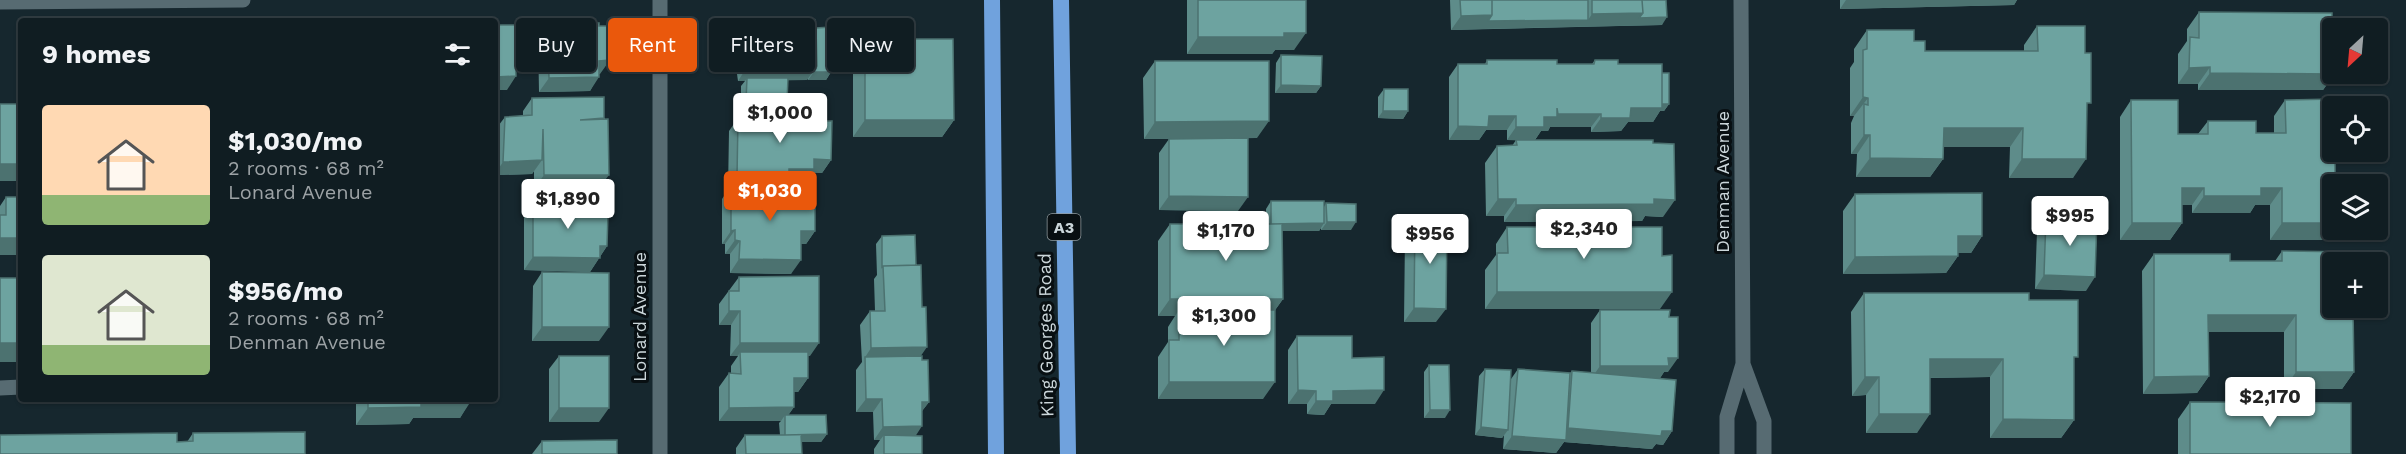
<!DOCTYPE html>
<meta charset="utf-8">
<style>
body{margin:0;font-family:"Work Sans",sans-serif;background:#1e2a2f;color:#f1f3f6;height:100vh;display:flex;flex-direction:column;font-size:22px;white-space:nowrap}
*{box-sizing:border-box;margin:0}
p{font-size:20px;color:#9ca2a5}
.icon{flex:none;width:33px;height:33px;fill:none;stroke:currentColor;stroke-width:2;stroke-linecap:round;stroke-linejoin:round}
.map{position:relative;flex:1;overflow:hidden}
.side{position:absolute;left:18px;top:18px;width:480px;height:384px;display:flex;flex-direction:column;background:#101d22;border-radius:6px;box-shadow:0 2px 4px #0004,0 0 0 2px #303b40}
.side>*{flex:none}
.guide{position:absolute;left:516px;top:18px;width:570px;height:54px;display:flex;gap:12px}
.needle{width:39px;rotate:206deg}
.buttons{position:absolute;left:2322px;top:18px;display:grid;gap:12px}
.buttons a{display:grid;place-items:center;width:66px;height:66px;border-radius:6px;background:#101d22;box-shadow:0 2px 4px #0004,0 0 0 2px #303b40;font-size:30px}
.price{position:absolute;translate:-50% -51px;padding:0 14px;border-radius:6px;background:#fff;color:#222;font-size:20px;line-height:39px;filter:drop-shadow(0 2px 3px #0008)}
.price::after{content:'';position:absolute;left:50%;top:36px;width:18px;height:14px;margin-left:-9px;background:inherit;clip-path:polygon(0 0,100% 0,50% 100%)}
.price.active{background:#ea580c;color:#fff}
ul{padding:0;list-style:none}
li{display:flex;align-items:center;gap:18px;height:150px;padding:0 24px}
li span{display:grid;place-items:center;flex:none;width:168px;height:120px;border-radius:6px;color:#555}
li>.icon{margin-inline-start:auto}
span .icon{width:72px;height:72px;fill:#fffc;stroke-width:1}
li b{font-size:26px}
h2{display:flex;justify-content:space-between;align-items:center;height:72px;padding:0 24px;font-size:26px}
.chip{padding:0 21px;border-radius:6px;background:#101d22;box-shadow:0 2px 4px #0004,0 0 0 2px #303b40;font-size:21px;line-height:54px}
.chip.active{background:#ea580c;color:#fff}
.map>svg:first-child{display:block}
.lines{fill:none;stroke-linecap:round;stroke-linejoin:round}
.service{stroke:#576b72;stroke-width:15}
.minor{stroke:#576b72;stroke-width:15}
.trunk{stroke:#70a2dd;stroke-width:16}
.wall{fill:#5e8c8a}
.shaded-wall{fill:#4c7270}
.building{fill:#6da3a0;stroke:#4c7270;stroke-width:1.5}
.labels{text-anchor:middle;stroke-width:6;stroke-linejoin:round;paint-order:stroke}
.shield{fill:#080f12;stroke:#909a9e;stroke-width:1.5}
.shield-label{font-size:16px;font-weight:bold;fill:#cbd6da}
.street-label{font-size:18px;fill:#cbd6da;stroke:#080f12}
</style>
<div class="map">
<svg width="2406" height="454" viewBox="0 0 2406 454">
<rect width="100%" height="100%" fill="#16272e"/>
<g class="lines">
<path class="service" d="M0 388 21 387"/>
<path class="minor" d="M660 0V454
M0 2 243 0
M1743 364 1764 421V454
M1727 454V417L1743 364 1741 0"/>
<path class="trunk" d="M992 0 996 454
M1061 0 1068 454"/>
</g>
<path class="wall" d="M1187 0H1306L1294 50H1275L1272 54H1187Z
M1450 0H1666L1662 25 1451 30Z
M1840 0H2017L2014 5 1840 9Z
M2199 12 2332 74H2352L2345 83H2328L2323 90H2198V84H2178V54L2187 41V29Z
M746 22 816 28 831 72 826 80H808V78L807 80H788L787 101 781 109H741V86L745 81H738L737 74H728V43L737 29 741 30Z
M547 24 600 74H599L590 91 539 92 538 37Z
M2037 26 2085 53 2087 109 2073 178H2009L2010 147H1944L1943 159 1930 177H1856L1857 154H1851V123L1854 116H1850V68L1854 62V49L1867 30 1914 41 1925 51H2024V45Z
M865 39 954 120 942 137H853V56Z
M1281 55 1321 86 1316 93H1275L1276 63Z
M1487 60 1557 64H1592L1595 60 1618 64 1662 73 1669 104 1664 111H1660L1653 122H1628L1621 131 1591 132V127H1550L1548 131H1541L1535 140 1663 217 1645 216 1642 221 1504 222V216H1486L1485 163 1497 146H1512L1516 140H1507V130H1486L1479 140H1449V77L1458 64H1485Z
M1155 61 1257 138 1144 139 1143 78Z
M1384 89 1408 111 1403 119 1378 118V97Z
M532 98 604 118 602 119 599 188 534 189V171L532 174 495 175V130L505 117 523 116V111Z
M2131 100 2178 134H2198L2208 121 2256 133H2274V116L2285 100 2332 184V227L2323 240H2270V205H2255L2250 213H2192V205H2182V223L2170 240H2120V117Z
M759 109 788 121 831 160 822 173H811L805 183H786L783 186 799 206 815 231 806 244H801L791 274 730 273V254H725V244H722V199L728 190 729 131 738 118H753Z
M1169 139 1238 211 1159 210V153Z
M1855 194 1982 236 1971 253H1958V256L1946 273 1843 274V211Z
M6 197H21L0 255V206Z
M533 201 596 213 607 246 590 272 524 270V215Z
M1271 201 1324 207 1326 203 1351 230H1321V228L1319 231H1282L1283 299 1275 310 1263 399H1158V357L1168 342V327L1175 316H1158V241L1170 224H1266V209Z
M2041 201 2086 291 2035 289 2037 231 2038 229H2035L2036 208Z
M1415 222 1436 322H1404L1405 235Z
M1507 227 1660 309H1485V270L1496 255V244Z
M882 236 916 265 921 356 929 402 922 411 915 436 922 454H874V449L880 440H874L873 412H856V370L862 362 860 325 870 311H875L874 279 877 275 876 244Z
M2282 251 2354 372 2342 389H2284V332H2208L2209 376 2197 393 2143 394 2142 271 2154 254 2230 261H2275Z
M542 272 599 341H532L533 286Z
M739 277 810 356H808V378L798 392H794V407L788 415 827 434 821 442H801L802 454H736V448L745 435H780L779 423 781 421H719V387L729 373H731V366L738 356H730L731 325H719V304Z
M1864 293 2029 300 2074 362V420L2061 438H1990V377L1930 378 1917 433H1866V395L1852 396 1851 312Z
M1600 310 1668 372H1664L1660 378 1672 431 1663 445 1656 444 1652 449 1564 442 1556 453 1503 449 1504 435 1502 438 1475 435 1479 376 1485 369 1511 379 1518 369 1570 373 1572 371 1591 373V323Z
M1297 336 1352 358 1375 404H1331L1324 415 1307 414V404H1288V350Z
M559 356 599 422H549V369Z
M1429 365 1445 418H1424V372Z
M356 399H471L460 418H413L409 424 356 425Z
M2190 402 2351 454H2178V419Z
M193 433 305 454 177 442H187Z
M542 441 617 454H532Z"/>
<path class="shaded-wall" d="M1846 0H2017L2014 5 1840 9Z
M1643 13 1667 17 1662 25 1483 29 1488 21 1588 20 1592 14Z
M1492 15 1483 29 1451 30 1461 16Z
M1284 33H1306L1294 50H1275L1272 54H1187L1198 37Z
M610 60 600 74H590L599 61Z
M747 60 737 74H728L738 61Z
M817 66 807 80 747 81V78L745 81H738L747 67Z
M2210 67 2198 84H2178L2189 68Z
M814 72H831L826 80H808Z
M2210 73 2332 74H2352L2345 83H2328L2323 90H2198Z
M516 76 507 90H495V77Z
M599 77 590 91 539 92 549 78Z
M1281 85 1321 86 1316 93H1275Z
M1863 97 1868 98 1854 116H1850Z
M746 101H787L781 109H741Z
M1659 104H1669L1664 111H1660L1653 122H1628L1621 131 1591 132 1601 118 1631 108Z
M1383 111H1408L1403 119 1378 118Z
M1558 114H1601L1591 127H1550L1548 131H1541L1534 141 1507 140 1516 127 1544 117H1556Z
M1489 116H1516L1507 130H1486L1479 140H1449L1458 126Z
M865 120H954L942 137H853Z
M1269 121 1257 138 1144 139 1155 122Z
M1944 128H2023L2010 147H1931Z
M1864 135H1870L1857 154H1851Z
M1870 158 1943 159 1930 177H1856Z
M814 159 831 160 822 173H811L805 183H786L780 191 731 186 728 190 737 177 789 169Z
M2022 159H2086L2073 178H2009Z
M542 160 532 174 495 175V174L503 162Z
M0 164H21V181H0Z
M544 175H609L599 188 534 189Z
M2182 188H2204L2192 205H2170Z
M2261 188H2282L2270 205H2255L2250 213H2192L2204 196Z
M1169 196 1248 197 1238 211 1159 210Z
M1498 199H1516L1504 216H1486Z
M1654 199 1675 200 1663 217 1645 216 1642 221 1504 222 1516 205Z
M2041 221 2043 222 2038 229H2035Z
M1327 222H1356L1351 230H1321Z
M1324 223 1319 231H1266L1271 224Z
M2132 223H2182L2170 240H2120Z
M2282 223H2332V227L2323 240H2270Z
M735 230 725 244H722L731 231Z
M801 231H815L806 244H791Z
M1958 236H1982L1971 253H1946Z
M0 238H21V255H0Z
M735 240 740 241 730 254H725Z
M600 246H607L590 272 524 270 533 257Z
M1958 256 1946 273 1843 274 1855 257Z
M739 259 801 260 791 274 730 273Z
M2044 275 2095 277 2086 291 2035 289Z
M1497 292H1672L1660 309H1485Z
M1170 299H1283L1271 316 1179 310 1175 316H1158Z
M1414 308 1446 309 1436 322H1404Z
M729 311H740L731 325H719Z
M2208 315H2296L2284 332H2196Z
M542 327H609L599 341H532Z
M0 343H21V362H0Z
M740 343H819L810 356H741L740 352 738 356H730Z
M927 347 918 360 865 357 862 362 871 348Z
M1668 358H1678L1668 372H1664L1659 380 1591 379 1600 366Z
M1930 359H2003L1990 377 1917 378Z
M2296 372H2354L2342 389H2284Z
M2209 376 2197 393 2143 394 2154 377Z
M1865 377H1879L1866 395 1852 396Z
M794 378H808L798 392H784Z
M1169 382H1275L1263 399H1158Z
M1298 390 1316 391 1307 404H1288Z
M1384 390 1375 404H1331L1324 415 1307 414 1316 401 1333 391Z
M866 399H882L873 412H856Z
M421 401H471L460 418H413L409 424 356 425 368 408Z
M922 402H929L919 415Z
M794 407 785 420V415L781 421H719L729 408Z
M559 408H609L599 422H549Z
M1430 410H1450L1445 418H1424Z
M1879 414H1930L1917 433H1866Z
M2003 419 2074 420 2061 438H1990Z
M922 426 913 440 884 435 880 440H874L883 427Z
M1481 427 1508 430 1502 438 1475 435Z
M1568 428 1662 431H1672L1663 445 1656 444 1652 449 1564 442 1556 453 1503 449 1512 436 1560 439Z
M827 434 821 442H780L785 435Z"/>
<path class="building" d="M1198 0H1306V33H1284V37H1198Z
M1460 0H1492V15L1461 16Z
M1492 0H1588V20L1488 21 1492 15Z
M1592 0H1642L1643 13 1592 14Z
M1642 0H1666L1667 17 1639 18 1643 13Z
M2199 12 2332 13V18H2357V28H2332V74L2210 73V67L2189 68 2190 37 2199 38Z
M815 20 817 66 747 67V60L738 61 737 29 746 30V22Z
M599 23V26H609L610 60 599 61V77L549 78 547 24Z
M495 25H515L516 76 495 77Z
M2037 26H2085V53H2091V103H2087L2086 159H2022L2023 128H1944L1943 159 1870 158V135H1864V104L1868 105V98L1863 97V50L1867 49V30H1914V41H1925V51H2038Z
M831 27V72H814L817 66 816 28Z
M865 39H953L954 120H865Z
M1281 55 1322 56 1321 86 1281 85Z
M1487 60H1557V64H1594L1595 60H1618V64H1662V108H1631L1630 118H1601V114H1558L1557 108V117H1544V127H1516V116H1489L1488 127 1458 126V64H1487Z
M1155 61H1269V121L1155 122Z
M1662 73H1669V104H1662Z
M747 78H788L787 101H746Z
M1384 89H1408V111H1383Z
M604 97V118L580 120 608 119 609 175H544L543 129 542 160 503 162 505 117 532 115V98Z
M2334 99V106H2332V152H2335V184H2332V223H2282V188H2261V196H2204V188H2182V223H2132L2131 100H2178V134H2208V121H2256V133H2286L2285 100Z
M0 104H21V164H0Z
M759 109H788V121H832L831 160 814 159V169H789V177H737L738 118H759Z
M1248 138V197L1169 196V139Z
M1516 140H1653V143L1674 144 1675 200 1654 199V204L1516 205V199H1498L1497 146 1517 145Z
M731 186 800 187 799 206H815V231H801V260L739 259 740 241 735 240V230L731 231Z
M1982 193V236H1958V256L1855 257V194Z
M6 197H21V238H0V215H6Z
M533 201 596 202V213H608L607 246H600V258L533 257Z
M1271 201H1324V223L1271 224Z
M2041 201 2093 202 2092 219 2046 217 2043 222 2041 221Z
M1326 203 1356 204V222H1327Z
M2046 217 2097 219 2095 277 2044 275Z
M1415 222 1447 223 1446 309 1414 308Z
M1170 224H1282L1283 299H1170Z
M1507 227H1662V256L1672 255V292H1497V253H1508Z
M915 235 916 265 883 266 882 267V236Z
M2282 251 2353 252V262H2332V308H2353L2354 372H2296V315H2208L2209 376 2154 377V254H2230V261H2282Z
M921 265 922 307H926L927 347 871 348 870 311H885L883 266Z
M542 272 609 273V327H542Z
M819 276V343H740V311H729V291H739V277Z
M0 278H21V343H0Z
M1864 293H2029V300H2078V357H2074V420L2003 419V359H1930V414H1879V377H1865Z
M1179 310H1275V382H1169V340H1179Z
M1600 310H1670L1669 317H1678V358H1668L1669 366H1600Z
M1297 336H1352V358L1384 357V390L1333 391V401H1316V391L1298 390Z
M740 352H808V378H794V407L729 408V373L741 374Z
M559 356H609V408H559Z
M922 356V360H928L929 402H922V426L883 427 882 399H866L865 357Z
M1429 365H1449L1450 410H1430Z
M1485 369 1511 370 1508 430 1481 427Z
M1518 369 1570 373 1566 440 1512 436Z
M1572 371 1676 380 1672 431H1662L1661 436 1568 428Z
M368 399H471V401H421V407L368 408Z
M2190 402 2351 403V454H2190Z
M785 415H826L827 434 785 435Z
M305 432V454H0V435L177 433V442L193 441V433Z
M745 435H801L802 454H746Z
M884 435 922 436V454H884Z
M617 440V454H542V441Z"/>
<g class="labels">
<rect class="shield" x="1047.5" y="214" width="33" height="26" rx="4.5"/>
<g class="shield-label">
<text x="1064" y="233">A3</text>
</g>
<g class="street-label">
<text transform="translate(1723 182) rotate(-90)" y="6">Denman Avenue</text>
<text transform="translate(640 317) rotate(-90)" y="6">Lonard Avenue</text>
<text transform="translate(1046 335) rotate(-91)" y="6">King Georges Road</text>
</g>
</g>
</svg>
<div class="buttons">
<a><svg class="needle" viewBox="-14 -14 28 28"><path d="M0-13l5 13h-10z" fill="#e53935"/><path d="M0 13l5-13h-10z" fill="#9ca2a5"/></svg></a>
<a><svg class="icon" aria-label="locate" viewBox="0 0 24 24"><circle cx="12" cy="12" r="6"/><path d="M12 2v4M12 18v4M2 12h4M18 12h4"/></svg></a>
<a><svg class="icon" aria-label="layers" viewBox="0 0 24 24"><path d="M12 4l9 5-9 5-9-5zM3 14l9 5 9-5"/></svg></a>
<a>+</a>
</div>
<b class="price" style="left:780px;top:144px">$1,000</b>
<b class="price active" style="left:770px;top:222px">$1,030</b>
<b class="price" style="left:568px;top:230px">$1,890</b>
<b class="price" style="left:2070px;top:247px">$995</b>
<b class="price" style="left:1584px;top:260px">$2,340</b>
<b class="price" style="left:1226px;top:262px">$1,170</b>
<b class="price" style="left:1430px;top:265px">$956</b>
<b class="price" style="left:1224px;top:347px">$1,300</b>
<b class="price" style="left:2270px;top:428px">$2,170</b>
<div class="guide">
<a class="chip">Buy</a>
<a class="chip active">Rent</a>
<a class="chip">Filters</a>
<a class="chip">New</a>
</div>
<section class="side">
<h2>9 homes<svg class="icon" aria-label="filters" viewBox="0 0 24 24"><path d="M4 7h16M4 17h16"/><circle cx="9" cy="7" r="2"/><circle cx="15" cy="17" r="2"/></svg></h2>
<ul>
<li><span style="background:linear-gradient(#ffd9b3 75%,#8fb573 0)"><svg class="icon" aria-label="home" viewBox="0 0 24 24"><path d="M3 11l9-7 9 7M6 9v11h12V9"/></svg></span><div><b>$1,030/mo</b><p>2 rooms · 68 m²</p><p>Lonard Avenue</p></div></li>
<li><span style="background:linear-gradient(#dfe7d0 75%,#8fb573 0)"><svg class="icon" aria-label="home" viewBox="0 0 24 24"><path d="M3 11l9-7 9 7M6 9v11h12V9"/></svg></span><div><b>$956/mo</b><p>2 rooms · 68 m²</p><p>Denman Avenue</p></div></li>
</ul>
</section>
</div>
